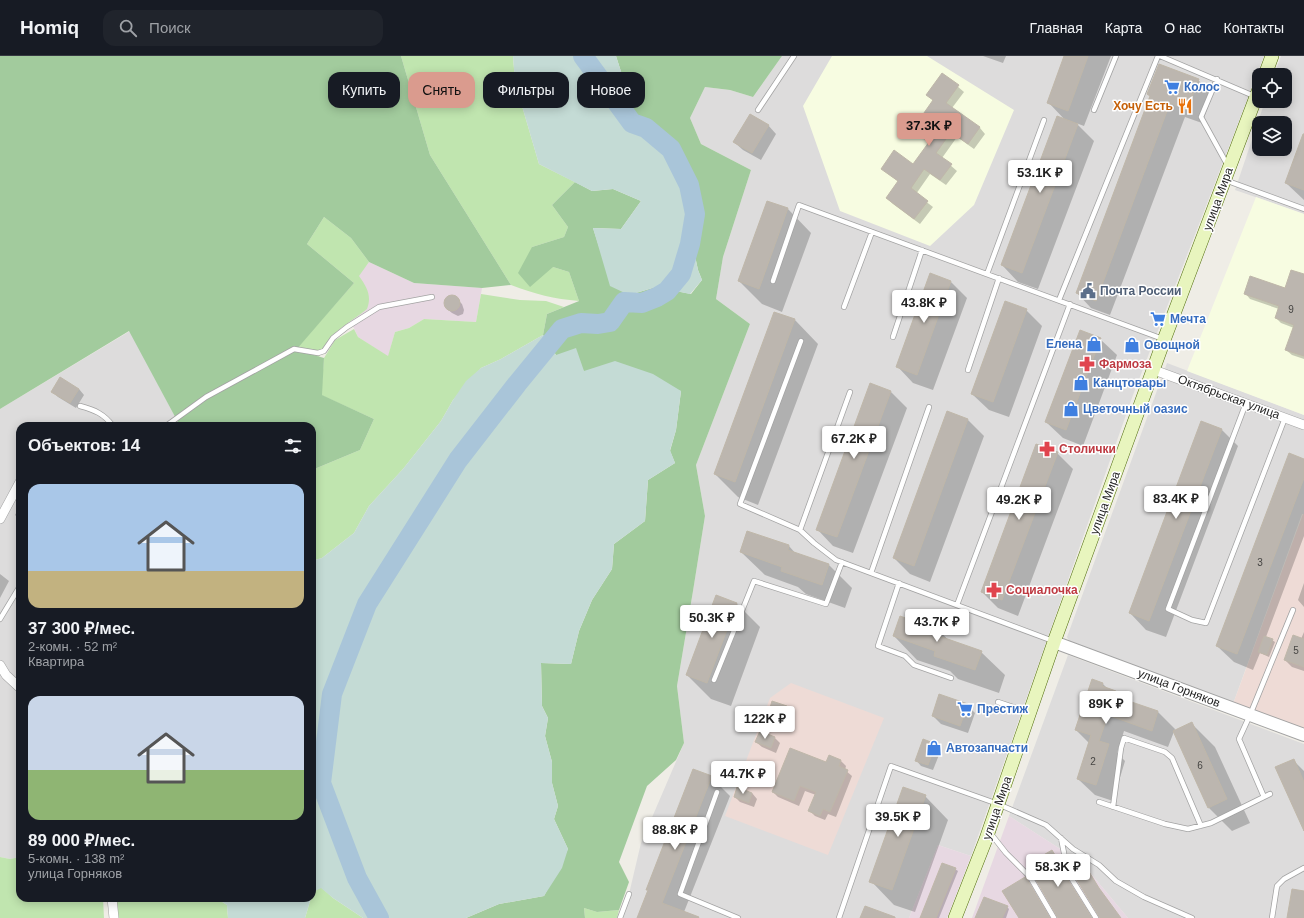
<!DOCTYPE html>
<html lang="ru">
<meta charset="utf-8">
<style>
body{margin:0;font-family:Helvetica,sans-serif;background:#20242c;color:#f1f3f6;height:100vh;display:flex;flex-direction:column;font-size:15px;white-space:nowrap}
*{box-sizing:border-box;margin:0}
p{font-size:13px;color:#9ea1a6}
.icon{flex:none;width:22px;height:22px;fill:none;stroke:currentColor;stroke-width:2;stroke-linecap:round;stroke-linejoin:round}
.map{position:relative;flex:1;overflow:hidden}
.details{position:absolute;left:16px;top:366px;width:300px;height:480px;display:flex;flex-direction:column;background:#171b24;border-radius:12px;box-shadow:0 2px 10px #0003}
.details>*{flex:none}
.top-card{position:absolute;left:328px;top:16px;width:380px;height:36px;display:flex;gap:8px}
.buttons{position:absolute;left:1252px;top:12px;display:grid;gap:8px}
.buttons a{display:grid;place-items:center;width:40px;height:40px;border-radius:8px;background:#171b24;box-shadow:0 2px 10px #0003;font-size:20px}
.price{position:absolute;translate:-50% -34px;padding:0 9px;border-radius:4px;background:#fff;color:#222;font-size:13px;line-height:26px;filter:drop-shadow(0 1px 2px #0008)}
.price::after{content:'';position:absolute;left:50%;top:24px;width:12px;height:9px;margin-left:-6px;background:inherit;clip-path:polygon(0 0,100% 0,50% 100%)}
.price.active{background:#da9b8e;color:#111}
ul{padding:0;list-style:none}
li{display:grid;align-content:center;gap:8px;height:212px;padding:0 12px}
li span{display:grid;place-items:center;height:124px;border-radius:12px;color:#555}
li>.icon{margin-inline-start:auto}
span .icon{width:72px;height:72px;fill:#fffc;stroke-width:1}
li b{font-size:17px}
h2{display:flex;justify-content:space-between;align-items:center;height:48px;padding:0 12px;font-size:17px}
.pill{padding:0 14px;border-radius:12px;background:#171b24;box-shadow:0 2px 10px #0003;font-size:14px;line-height:36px}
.pill.active{background:#da9b8e;color:#111}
header{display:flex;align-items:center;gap:24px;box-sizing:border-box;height:56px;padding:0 20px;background:#171b24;border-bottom:1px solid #363941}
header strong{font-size:19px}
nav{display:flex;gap:22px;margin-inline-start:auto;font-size:14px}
.search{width:280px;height:36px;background:#20242c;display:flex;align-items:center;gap:10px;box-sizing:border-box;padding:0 14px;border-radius:12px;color:#9ea1a6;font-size:15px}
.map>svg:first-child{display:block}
.residential{fill:#dddcdc;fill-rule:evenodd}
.commercial{fill:#eedbd6}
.industrial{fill:#e7d8e2}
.education{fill:#f7fce1}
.grass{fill:#c0e5af}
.forest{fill:#a2cb9d}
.wetland{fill:#c4dbd5}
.shadow{fill:#0003}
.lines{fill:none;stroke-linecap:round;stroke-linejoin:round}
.river{stroke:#a9c5d9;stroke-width:20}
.building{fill:#bcb6af;stroke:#bfb7a9}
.service-casing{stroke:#a3a3a3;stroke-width:6}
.minor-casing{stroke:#a3a3a3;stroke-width:10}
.tertiary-casing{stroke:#a3a3a3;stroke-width:14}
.secondary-casing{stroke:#526e0d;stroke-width:14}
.service{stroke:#fff;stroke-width:4.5}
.minor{stroke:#fff;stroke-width:9}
.tertiary{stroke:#fff;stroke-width:12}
.secondary{stroke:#e8f5be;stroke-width:13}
.labels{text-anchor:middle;stroke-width:3;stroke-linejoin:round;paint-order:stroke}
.number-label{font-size:10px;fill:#464543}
.shop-label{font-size:12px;font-weight:bold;fill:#366cbe;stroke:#fff;text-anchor:start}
.food-label{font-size:12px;font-weight:bold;fill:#c56008;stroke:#fff;text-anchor:end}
.street-label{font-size:12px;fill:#1f1f1f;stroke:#fff}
.service-label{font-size:12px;font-weight:bold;fill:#4e5e75;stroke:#fff;text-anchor:start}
.health-label{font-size:12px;font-weight:bold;fill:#be3a42;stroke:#fff;text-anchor:start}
</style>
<header>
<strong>Homiq</strong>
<div class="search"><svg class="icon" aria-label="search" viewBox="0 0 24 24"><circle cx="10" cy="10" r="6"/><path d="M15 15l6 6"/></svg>Поиск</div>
<nav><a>Главная</a><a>Карта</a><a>О нас</a><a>Контакты</a></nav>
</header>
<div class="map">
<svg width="1304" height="862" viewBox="0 0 1304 862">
<rect width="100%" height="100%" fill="#efede6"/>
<path class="residential" d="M782 0H1264L1133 339 971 800 938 789 909 862H620L629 838 641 787 684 687 677 630 693 535 705 460 696 409 750 268 716 243 723 201 751 114 701 88 690 62 705 31 730 34 753 41Z
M1281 0H1304V158L1235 134 1265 45H1285V19H1274ZM1259 67H1285V93H1259Z
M130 275 180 370H20V801L10 803 0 801V353Z
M1167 307 1304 359V458H1302L1233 648 1069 585 1067 581Z
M1068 599 1304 688V862H1128L1082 807 1009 760Z"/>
<path class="commercial" d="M1303 458H1304V673L1233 648Z
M791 627 884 662 828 799 725 760 770 642Z"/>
<path class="industrial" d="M369 206 414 227 482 232 476 266 424 263 409 272 395 276 388 301 358 281 340 242Z
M1009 760 1082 807 1128 862H972Z
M938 789 971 800 947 862H909Z"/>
<path class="education" d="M832 0H927L1014 54 974 149 930 190 840 155 803 50Z
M1256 141 1304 158V359L1187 315Z"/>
<path class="grass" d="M401 0H513L515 26 539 108 575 126 552 149 568 171 564 181 532 191 553 211 569 216 579 245C554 243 535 238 511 229L430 99Z
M324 161 351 182 369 206 359 220C367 231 372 240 367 253 347 269 329 276 319 301L295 294 354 227 307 188Z
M481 238 520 244 546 245 564 251 547 258 543 279 501 303 481 312 453 344 441 365 403 413 369 450 354 477 322 502 312 505V414L360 394 374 363 321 339 324 302 335 284 354 273 358 281 388 300 395 276 409 272 424 263 476 266Z
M0 801 10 803 20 801V842H103L104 862H0Z
M321 831 333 842 363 862H305L311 842H312L313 836Z
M112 842H216L227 849 228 862H114Z
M584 852 597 856 619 854 617 862H585Z"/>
<path class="forest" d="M0 0H401L430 99 511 229 482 232 414 227 369 206 351 182 324 161 307 188 354 227 296 294 324 302 322 339 374 363 360 394 312 414V370H180L129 275 0 353Z
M616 0H782L753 41 730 34 705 31 690 62 701 88 751 114 723 201 716 243 750 268 696 409 705 460 693 535 677 630 684 687 676 704 647 730 619 806 629 826 619 854 597 856 584 852 585 862H466L499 848 544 840 568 793 554 763 558 750 552 727V706L545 680 548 662 542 650 541 607 571 608 579 575 592 544 612 513 614 488 645 465 648 424 675 407 670 395 676 374 681 335 584 315 556 299 543 279 547 258 579 245 569 216 553 211 530 231 518 217 532 191 564 181 568 171 552 149 575 126 592 135 613 133 641 145 621 173 593 172 607 215 629 239 656 231 691 238 702 224 698 214 695 200 696 165 658 77 634 56Z"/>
<path class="wetland" d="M513 0H616L634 56 658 77 668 101 690 138 696 165 695 200 698 214 702 224 690 238 656 231 629 239 610 230 593 172 621 173 641 145 613 133 592 135 539 108 515 26Z
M543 279 556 299 576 292 584 315 615 305 653 318 681 335 676 374 670 394 675 407 648 424 645 465 614 488 612 513 592 544 579 575 571 608 541 607 542 650 548 662 545 680 552 706V727L558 750 554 763 568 793 562 812 544 840 499 848 466 862H363L333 842 321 832 313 836 312 838V505L322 502 354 477 369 450 403 413 441 365 453 344 466 325 481 312 501 303Z
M216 842H311L305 862H228L227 849Z"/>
<path class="shadow" d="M983 0H1006L1003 7Z
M1065 0H1111L1084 70 1076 67 1094 85 1038 233 1018 226 1002 209 1066 65 1048 46Z
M943 18 964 36 952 52 980 72 985 78 974 93 957 81 942 102 957 115 946 129 930 118 916 138 933 151 920 168 893 148 887 142 899 126 882 113 913 109 929 87 913 74 934 45 927 39Z
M1198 24 1213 38 1202 67 1185 61 1110 259 1091 252 1077 237 1151 41 1148 38Z
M768 69 776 78 761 104 743 94 734 86Z
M1304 77V144L1286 127Z
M768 146 788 153 811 177 782 256 762 248 739 225Z
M1304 219V303L1292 299 1286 294 1294 272 1281 267 1276 262 1279 253 1250 243 1245 237 1286 233Z
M951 226 967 242 933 334 913 327 897 310Z
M452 240 456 242 462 248 464 254 463 258 458 260 452 257 446 252 445 247 448 241Z
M1026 254 1042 270 1009 361 989 354 972 338Z
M775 257 795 264 818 288 758 449 738 441 715 418Z
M1100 283 1117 299 1083 390 1063 382 1046 366Z
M871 329 891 336 907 352 853 497 833 490 817 473Z
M79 333 84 339 76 352 58 341 53 336Z
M967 363 984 380 930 526 910 518 894 502Z
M1202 366 1222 374 1238 390 1166 581 1146 574 1130 557Z
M1057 397 1073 413 1018 560 998 552 982 536Z
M1304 404V480L1266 581 1272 584 1275 586 1269 601 1260 597 1253 614 1234 606 1217 590Z
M20 450V464L15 459Z
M789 490 796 498 828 508 852 532 845 552 806 538 798 531 765 519 741 496Z
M0 518 9 525 0 542Z
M1304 527V551L1298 544Z
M717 540 737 548 760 571 731 650 711 643 687 619Z
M941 576 949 585 981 596 1005 619 999 637 958 623 950 615 917 604 894 580Z
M1304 576V615L1292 611 1285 604 1301 583Z
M1103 628 1108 633 1115 636 1123 644 1158 656 1175 673 1168 691 1124 675 1117 697 1125 705 1113 745 1095 739 1078 723 1089 687 1076 674Z
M967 649 975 657 968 677 941 668 933 660Z
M786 651 792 656 789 664 775 660 770 654Z
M1191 667 1215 691 1250 767 1232 775 1209 752Z
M775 682 780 687 776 697 762 691 756 686Z
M935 689 941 694 933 714 921 710 916 704Z
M1293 704 1304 715V772Z
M841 705 846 710 845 714 852 720 836 761 828 758 825 764 815 760 810 755 816 739 805 735 799 750 778 741 773 736 826 707Z
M711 721 730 740 684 856 700 862H639L649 835 647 833Z
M752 737 757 743 754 751 740 746 735 741Z
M925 740 948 764 915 856 894 849 871 825Z
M955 813 958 815 939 862H921Z
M1007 851 1009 853 1006 862H976Z"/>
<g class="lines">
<path class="river" d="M379 862 357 822 321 727 332 638 367 548 458 404 517 328 562 273 581 267 598 268 610 266 624 246 642 247 657 241 667 235 681 218 690 188 695 158 689 129 671 93 646 72 632 67 583 0"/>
</g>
<path class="building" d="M1064 0H1088L1068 55 1047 47Z
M1159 8 1199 23 1187 54 1170 47 1096 245 1076 237 1150 40 1147 38Z
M942 17 959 29 946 47 980 71 968 88 951 76 936 97 952 108 940 124 924 113 911 132 928 145 914 163 886 142 898 125 881 113 894 94 913 108 929 86 912 74 933 44 926 39Z
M750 58 769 69 752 97 733 86Z
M1057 60 1078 68 1022 217 1001 209Z
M1303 78H1304V134L1285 127Z
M767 145 788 152 759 233 738 225Z
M1291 214 1304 218V300L1285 294 1294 269 1275 262 1279 250 1244 238 1250 220 1285 232Z
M930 217 951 225 917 319 896 311Z
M444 247a8 8 0 1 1 16 0a8 8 0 1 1-16 0Z
M1005 245 1027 253 993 346 971 338Z
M774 256 795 263 735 426 714 418Z
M1080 274 1101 282 1066 374 1045 366Z
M60 321 79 333 70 347 51 336Z
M870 327 891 335 837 481 816 474Z
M947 355 968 363 914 510 893 502Z
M1201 365 1222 373 1149 565 1129 557Z
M1036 388 1058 396 1002 544 981 536Z
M1289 397 1304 403V422L1237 598 1216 590Z
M747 475 789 489 788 494 829 508 822 529 781 515 782 511 740 496Z
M716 539 737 547 707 627 686 619Z
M900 560 941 575 939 580 982 595 975 614 934 600 935 595 893 580Z
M1293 579 1304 583V611L1284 604Z
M1264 580 1273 583 1267 599 1258 596Z
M1092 623 1103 627 1102 630 1116 635 1114 640 1158 655 1152 675 1108 659 1099 685 1109 688 1096 729 1077 723 1091 679 1075 674Z
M939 638 968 648 960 670 932 660Z
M772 645 787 650 784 660 769 655Z
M1192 666 1227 743 1208 752 1173 675Z
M760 675 775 681 771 692 755 686Z
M923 683 936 688 928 709 915 705Z
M790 692 826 706 829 699 841 704 839 710 848 714 830 756 823 753 820 760 808 755 816 736 800 730 794 745 772 736Z
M1294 703 1304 726V775L1275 711Z
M693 713 712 720 662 847 699 861 698 862H637L648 834H646Z
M737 731 752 737 749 747 734 741Z
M903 731 926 739 892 834 869 826Z
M1052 794 1064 814 1065 819 1092 862H1058L1032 817 1035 815 1030 807Z
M942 807 956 812 936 862H920Z
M1085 809 1099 832 1121 862H1100L1072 816 1071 814Z
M1025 821 1027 823 1050 862H1019L1002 835Z
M1292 833 1304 835V862H1287Z
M984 841 1008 850 1002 862H975Z
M865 850 895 861V862H860Z"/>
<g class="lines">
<defs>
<path id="service" d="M1160 0 1254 40
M1217 23 1201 61 1228 110
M758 54 794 0
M1094 54 1116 0
M1225 124 1304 153
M987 218 1044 64
M773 225 799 149 1163 283
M1059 244 1158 0
M844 251 872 176
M893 281 922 194
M801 285 740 448 800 474 814 487 836 504 1053 585
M968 314 999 222
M1246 347 1168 553 1192 564 1206 567 1285 362
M80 350C95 354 104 358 113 370
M166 370 206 341 294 293 318 297 324 295 333 282 347 271 379 251 432 241
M800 474 850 336
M871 517 929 351
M899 527 878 590 905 600 914 609 951 622
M957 549 1070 248
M0 563 20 530
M714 624 754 525 826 548 842 506
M998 646 1028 656
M717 736 680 838 738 862
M1264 741 1239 683 1250 659 1293 554
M1099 746 1165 768 1188 773 1211 767 1270 738
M1113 751 1121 692 1124 682 1165 696 1172 702 1201 770
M991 778 1006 797 1030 821 1054 862
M1061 782 1068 817 1096 862
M620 862 629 838
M839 862 891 710 998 748 1046 769 1073 793 1099 809 1116 825 1144 841 1192 862
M1272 862 1277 830 1284 823 1304 812"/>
<path id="minor" d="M1154 314 1304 369
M0 463 20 426
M0 609 6 619 20 632
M112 842 114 862"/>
<path id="tertiary" d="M1054 586 1304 679"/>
<path id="secondary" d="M1265 19 1272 0
M955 862 986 783 1054 586 1164 284 1259 33"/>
</defs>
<use href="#service" class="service-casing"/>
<use href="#minor" class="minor-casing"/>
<use href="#tertiary" class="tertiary-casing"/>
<use href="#secondary" class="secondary-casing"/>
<use href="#service" class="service"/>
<use href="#minor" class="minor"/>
<use href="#tertiary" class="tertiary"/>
<use href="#secondary" class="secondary"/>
</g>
<defs>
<symbol id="supermarket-bare" viewBox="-9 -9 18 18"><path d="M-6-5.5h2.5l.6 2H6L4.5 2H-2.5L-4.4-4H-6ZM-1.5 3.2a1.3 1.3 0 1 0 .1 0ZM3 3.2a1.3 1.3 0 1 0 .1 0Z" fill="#3f7fe0" stroke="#fff" stroke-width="2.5" paint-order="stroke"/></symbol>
<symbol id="restaurant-bare" viewBox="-9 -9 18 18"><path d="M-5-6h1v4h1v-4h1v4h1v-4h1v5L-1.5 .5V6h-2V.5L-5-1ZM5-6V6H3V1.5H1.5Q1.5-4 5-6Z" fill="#e8710a" stroke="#fff" stroke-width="2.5" paint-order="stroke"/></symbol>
<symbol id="civic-bare" viewBox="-9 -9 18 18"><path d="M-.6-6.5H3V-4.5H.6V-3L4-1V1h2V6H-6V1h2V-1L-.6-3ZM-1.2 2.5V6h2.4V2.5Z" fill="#5c6f8a" stroke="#fff" stroke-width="2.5" paint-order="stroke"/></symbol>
<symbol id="shop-bare" viewBox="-9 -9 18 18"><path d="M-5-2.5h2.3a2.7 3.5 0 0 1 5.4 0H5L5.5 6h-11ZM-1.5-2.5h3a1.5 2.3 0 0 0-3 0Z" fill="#3f7fe0" stroke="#fff" stroke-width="2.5" paint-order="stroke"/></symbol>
<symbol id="pharmacy-bare" viewBox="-9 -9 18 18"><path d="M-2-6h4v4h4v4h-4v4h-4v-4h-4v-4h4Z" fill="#e0444e" stroke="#fff" stroke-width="2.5" paint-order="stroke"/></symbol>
</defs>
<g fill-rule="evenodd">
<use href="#supermarket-bare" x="1161" y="20" width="22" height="22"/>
<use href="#restaurant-bare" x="1174" y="39" width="22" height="22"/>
<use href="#civic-bare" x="1077" y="224" width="22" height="22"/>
<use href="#supermarket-bare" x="1147" y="252" width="22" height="22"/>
<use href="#shop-bare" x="1083" y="277" width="22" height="22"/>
<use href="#shop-bare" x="1121" y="278" width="22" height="22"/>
<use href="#pharmacy-bare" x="1076" y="297" width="22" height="22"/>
<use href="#shop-bare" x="1070" y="316" width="22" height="22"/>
<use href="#shop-bare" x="1060" y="342" width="22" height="22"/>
<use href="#pharmacy-bare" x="1036" y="382" width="22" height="22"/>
<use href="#pharmacy-bare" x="983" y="523" width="22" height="22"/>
<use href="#supermarket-bare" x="954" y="642" width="22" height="22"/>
<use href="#shop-bare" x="923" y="681" width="22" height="22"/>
</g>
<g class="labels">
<g class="number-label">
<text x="1291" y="257">9</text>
<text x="1260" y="510">3</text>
<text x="1296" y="598">5</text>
<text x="1093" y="709">2</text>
<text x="1200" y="713">6</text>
</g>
<g class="shop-label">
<text x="1184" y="35">Колос</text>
<text x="1170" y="267">Мечта</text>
<text x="1082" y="292" text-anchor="end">Елена</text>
<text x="1144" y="293">Овощной</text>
<text x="1093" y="331">Канцтовары</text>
<text x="1083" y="357">Цветочный оазис</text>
<text x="977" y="657">Престиж</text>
<text x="946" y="696">Автозапчасти</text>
</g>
<g class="food-label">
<text x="1173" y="54">Хочу Есть</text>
</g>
<g class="street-label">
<text transform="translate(1218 143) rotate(-70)" y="4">улица Мира</text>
<text transform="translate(1229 341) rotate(20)" y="4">Октябрьская улица</text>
<text transform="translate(1105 447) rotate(-70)" y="4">улица Мира</text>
<text transform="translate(1179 632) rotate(21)" y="4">улица Горняков</text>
<text transform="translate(997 752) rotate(-71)" y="4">улица Мира</text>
</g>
<g class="service-label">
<text x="1100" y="239">Почта России</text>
</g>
<g class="health-label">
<text x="1099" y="312">Фармоза</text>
<text x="1059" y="397">Столички</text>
<text x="1006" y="538">Социалочка</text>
</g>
</g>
</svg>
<div class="buttons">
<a><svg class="icon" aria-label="locate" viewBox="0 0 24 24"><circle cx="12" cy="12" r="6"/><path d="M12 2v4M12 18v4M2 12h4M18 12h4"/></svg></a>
<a><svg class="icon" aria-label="layers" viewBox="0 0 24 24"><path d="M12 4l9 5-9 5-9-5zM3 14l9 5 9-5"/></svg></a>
</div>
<b class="price active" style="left:929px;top:91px">37.3K ₽</b>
<b class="price" style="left:1040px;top:138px">53.1K ₽</b>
<b class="price" style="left:924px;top:268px">43.8K ₽</b>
<b class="price" style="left:854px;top:404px">67.2K ₽</b>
<b class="price" style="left:1176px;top:464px">83.4K ₽</b>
<b class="price" style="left:1019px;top:465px">49.2K ₽</b>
<b class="price" style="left:712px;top:583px">50.3K ₽</b>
<b class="price" style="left:937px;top:587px">43.7K ₽</b>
<b class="price" style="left:1106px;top:669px">89K ₽</b>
<b class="price" style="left:765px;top:684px">122K ₽</b>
<b class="price" style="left:743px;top:739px">44.7K ₽</b>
<b class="price" style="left:898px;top:782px">39.5K ₽</b>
<b class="price" style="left:675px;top:795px">88.8K ₽</b>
<b class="price" style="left:1058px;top:832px">58.3K ₽</b>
<div class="top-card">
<a class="pill">Купить</a>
<a class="pill active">Снять</a>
<a class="pill">Фильтры</a>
<a class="pill">Новое</a>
</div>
<section class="details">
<h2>Объектов: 14<svg class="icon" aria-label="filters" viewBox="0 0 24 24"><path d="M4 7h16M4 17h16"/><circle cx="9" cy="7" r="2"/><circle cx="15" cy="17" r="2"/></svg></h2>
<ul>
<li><span style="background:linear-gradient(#a9c7e8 70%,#c2b280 0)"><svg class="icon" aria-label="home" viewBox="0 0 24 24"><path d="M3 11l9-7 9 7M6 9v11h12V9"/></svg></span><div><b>37 300 ₽/мес.</b><p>2-комн. · 52 m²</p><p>Квартира</p></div></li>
<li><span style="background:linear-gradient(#c9d6e8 60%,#8fb573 0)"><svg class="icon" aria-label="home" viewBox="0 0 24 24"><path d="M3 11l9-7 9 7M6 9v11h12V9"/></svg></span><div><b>89 000 ₽/мес.</b><p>5-комн. · 138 m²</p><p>улица Горняков</p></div></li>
</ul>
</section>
</div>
